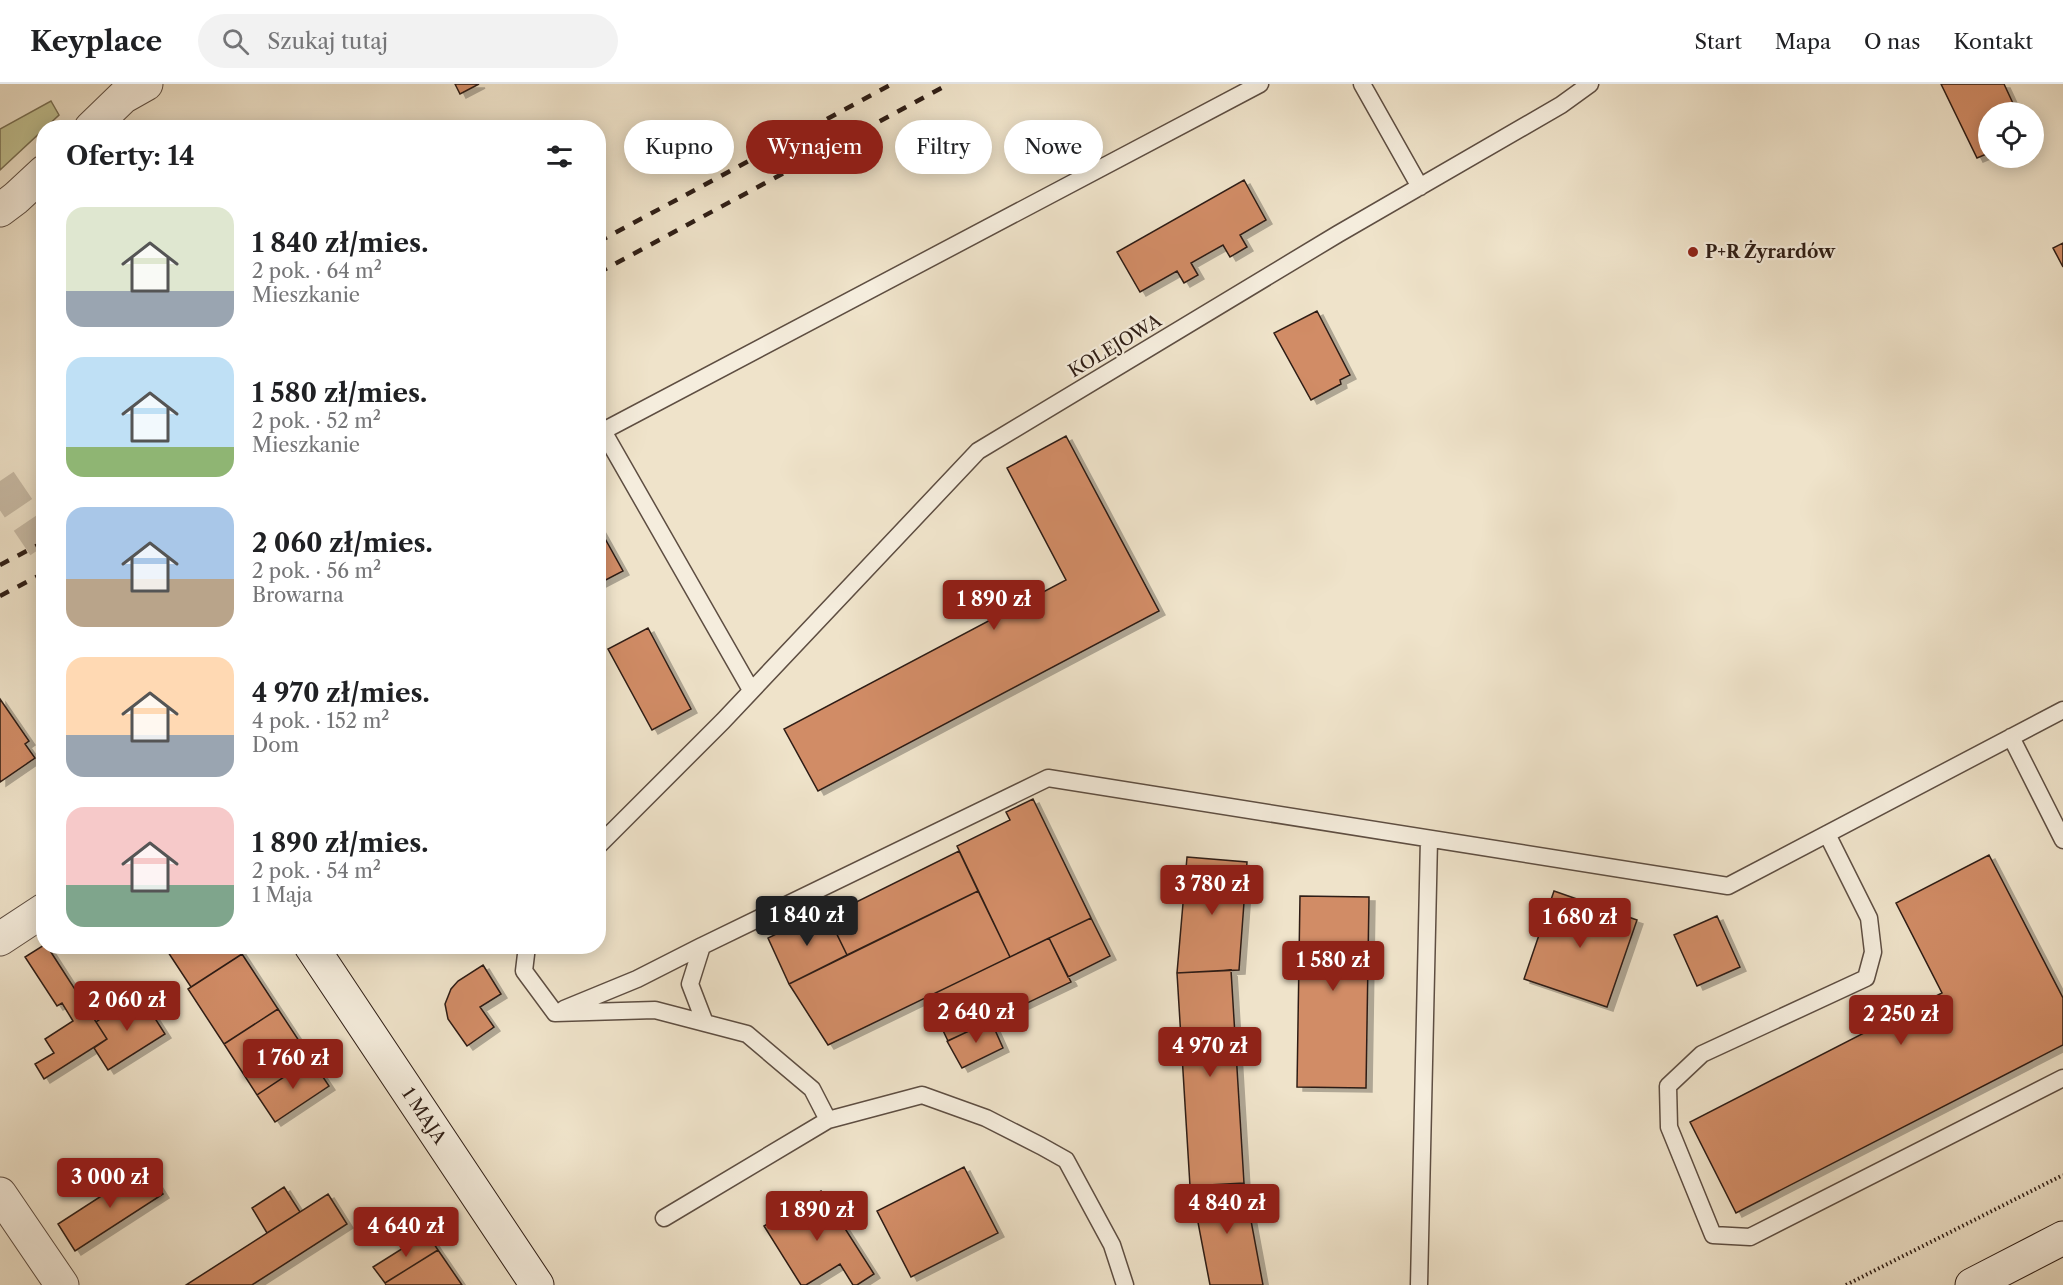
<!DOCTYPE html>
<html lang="pl">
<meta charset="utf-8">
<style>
body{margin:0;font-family:"Libre Caslon Text",serif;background:#f2f2f2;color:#202124;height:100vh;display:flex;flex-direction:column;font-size:22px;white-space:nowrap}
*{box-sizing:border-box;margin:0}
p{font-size:20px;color:#757577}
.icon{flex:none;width:33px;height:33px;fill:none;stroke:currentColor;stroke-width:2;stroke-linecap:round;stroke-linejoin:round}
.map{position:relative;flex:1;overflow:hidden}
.sheet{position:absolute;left:36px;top:36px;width:570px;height:834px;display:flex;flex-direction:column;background:#fff;border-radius:24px;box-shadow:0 3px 15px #0003}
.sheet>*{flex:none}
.hud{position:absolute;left:624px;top:36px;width:570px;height:54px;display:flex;gap:12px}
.fabs{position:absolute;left:1978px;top:18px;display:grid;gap:12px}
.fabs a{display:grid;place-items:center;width:66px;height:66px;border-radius:50%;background:#fff;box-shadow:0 3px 15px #0003;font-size:30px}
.price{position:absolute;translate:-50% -51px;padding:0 14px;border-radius:6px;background:#8f2418;color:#fff;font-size:20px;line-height:39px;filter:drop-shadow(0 2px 3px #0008)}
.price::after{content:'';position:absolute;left:50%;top:36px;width:18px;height:14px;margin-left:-9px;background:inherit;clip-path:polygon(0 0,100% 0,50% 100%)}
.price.selected{background:#222;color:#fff}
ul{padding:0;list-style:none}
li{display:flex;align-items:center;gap:18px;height:150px;padding:0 30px}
li span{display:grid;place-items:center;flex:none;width:168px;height:120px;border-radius:18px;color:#555}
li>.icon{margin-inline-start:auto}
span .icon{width:72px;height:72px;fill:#fffc;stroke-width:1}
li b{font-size:26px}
h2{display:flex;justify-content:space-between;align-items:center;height:72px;padding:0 30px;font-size:26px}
.pill{padding:0 21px;border-radius:27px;background:#fff;box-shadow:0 3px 15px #0003;font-size:21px;line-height:54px}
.pill.selected{background:#8f2418;color:#fff}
header{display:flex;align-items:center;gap:36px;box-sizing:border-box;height:84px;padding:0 30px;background:#fff;border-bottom:2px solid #e0e0e0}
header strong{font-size:28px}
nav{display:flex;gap:33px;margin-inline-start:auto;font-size:21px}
.search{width:420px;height:54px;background:#f2f2f2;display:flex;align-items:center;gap:15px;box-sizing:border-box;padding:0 21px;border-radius:33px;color:#757577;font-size:22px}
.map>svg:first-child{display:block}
.green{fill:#c1c191;stroke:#786f53;stroke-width:1.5}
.building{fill:#d18c66;stroke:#2e1d15;stroke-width:1.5;filter:url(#shadow)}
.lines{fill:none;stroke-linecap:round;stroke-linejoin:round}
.secondary-tunnel{stroke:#c8bba6;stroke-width:33;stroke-dasharray:33 16;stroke-linecap:butt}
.lane-casing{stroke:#5e4e42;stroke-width:19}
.street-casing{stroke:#5e4e42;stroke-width:35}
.secondary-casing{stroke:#2e1d15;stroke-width:35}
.path{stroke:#2e1d15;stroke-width:4;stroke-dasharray:1.5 3;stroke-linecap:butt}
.lane{stroke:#f5eddd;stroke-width:16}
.street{stroke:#f5eddd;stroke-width:33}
.secondary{stroke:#f5eddd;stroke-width:33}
.rail{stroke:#2e1d15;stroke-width:4.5;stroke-dasharray:10 10;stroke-linecap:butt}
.poi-dot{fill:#8f2418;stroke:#f5eddd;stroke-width:2}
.labels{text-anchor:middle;stroke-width:4.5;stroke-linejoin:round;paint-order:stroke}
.poi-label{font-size:18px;font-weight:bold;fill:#2e1d15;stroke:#f5eddd;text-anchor:start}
.street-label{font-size:18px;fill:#2e1d15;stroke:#f5eddd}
</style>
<header>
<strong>Keyplace</strong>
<div class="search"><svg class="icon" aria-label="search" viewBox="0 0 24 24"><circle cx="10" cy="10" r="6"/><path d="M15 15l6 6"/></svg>Szukaj tutaj</div>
<nav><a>Start</a><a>Mapa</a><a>O nas</a><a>Kontakt</a></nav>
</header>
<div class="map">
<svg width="2063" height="1201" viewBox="0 0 2063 1201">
<defs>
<filter id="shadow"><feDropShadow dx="6" dy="4" stdDeviation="0" flood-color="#0004"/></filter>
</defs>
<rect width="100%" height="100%" fill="#efe3ca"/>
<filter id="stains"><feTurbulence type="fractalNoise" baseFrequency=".00333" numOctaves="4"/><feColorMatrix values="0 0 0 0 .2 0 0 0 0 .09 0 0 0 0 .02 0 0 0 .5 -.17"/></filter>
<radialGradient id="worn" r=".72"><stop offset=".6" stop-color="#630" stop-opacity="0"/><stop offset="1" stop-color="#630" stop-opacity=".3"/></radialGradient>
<path class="green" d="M51 17 59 31 0 86V45Z"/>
<path class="building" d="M455 0H479L460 10Z
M1941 0H2004L2017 28H1989V69L1977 74Z
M1244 96 1266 136 1240 151 1247 163 1230 173 1223 161 1191 179 1198 191 1184 199 1177 187 1140 208 1117 168Z
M2063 159V183L2053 164Z
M1317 227 1350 291 1340 296 1341 300 1311 316 1274 249Z
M1066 352 1159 527 818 707 784 645 1066 496 1007 384Z
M598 442 623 487 598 500Z
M648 544 691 625 652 646 608 565Z
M0 615 29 657 25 660 35 674 0 698Z
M1033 715 1091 834 1010 873 957 762 1010 736 1006 728Z
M959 767 978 807 847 871 828 832Z
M1989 771 2063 914V961L1736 1129 1690 1038 1942 909 1896 819Z
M1187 773 1247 778 1239 886 1177 889Z
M978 807 1010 873 828 961 789 900Z
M1554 807 1637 836 1607 923 1524 895Z
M1300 812 1369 813 1366 1004 1297 1003Z
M825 826 847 871 789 900 768 854Z
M1717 832 1740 883 1697 902 1674 851Z
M1091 834 1110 872 1068 893 1049 854Z
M1049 854 1071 898 948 957 927 913Z
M44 861 47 862 107 955 44 995 35 980 54 969 45 955 73 937 62 919 57 922 25 873Z
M164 862H237L242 870 191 903Z
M242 870 278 925 224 960 188 905Z
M483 881 501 910 480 923 494 943 467 962 448 935 445 920 451 905 458 897Z
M1231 886 1244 1099 1190 1102 1177 889Z
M136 911 148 930 151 928 165 950 108 986 94 964 107 955 96 938Z
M278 925 311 975 257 1011 224 960Z
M991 937 1003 964 962 984 947 957Z
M311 975 329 1002 275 1038 257 1011Z
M146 1083 163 1110 75 1167 58 1140Z
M964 1083 998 1149 911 1193 877 1127Z
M1244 1099 1263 1201H1210L1191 1102Z
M284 1103 300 1128 267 1149 252 1124Z
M821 1107 874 1190 857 1201H853L840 1180 806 1201H801L764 1142Z
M328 1110 347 1140 252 1201H186Z
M427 1149 438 1166 385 1199 373 1183Z
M438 1166 462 1201H386L385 1199Z"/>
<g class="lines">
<path class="secondary-tunnel" d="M0 397 44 462"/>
<defs>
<path id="lane" d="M1362 0 1420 103
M751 606 603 347 1260 0
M2011 653 2063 756
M1827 750 1869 834 1873 868 1866 894 1702 970 1668 1002 1669 1043 1713 1151 1750 1153 2063 994
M598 762 723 637 978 367 1338 150 1561 21 1590 0
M527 862 524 887 555 929 655 926 747 950 812 1005 828 1036 664 1134
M564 925 637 895 702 862
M705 939 690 900 702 862 1048 694 1728 802 2063 626
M828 1036 922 1011 986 1034 1041 1062 1066 1076 1112 1161 1125 1201
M1419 1201 1429 755"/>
<path id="street" d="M91 44 123 13 146 0
M0 126 16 114 44 88
M0 855 44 826
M0 1110 62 1201"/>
<path id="secondary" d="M311 862 537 1201
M1972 1201 2063 1154"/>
</defs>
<use href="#lane" class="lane-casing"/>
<use href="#street" class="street-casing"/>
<use href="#secondary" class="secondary-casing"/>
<path class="path" d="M1846 1201 2063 1091"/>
<use href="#lane" class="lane"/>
<use href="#street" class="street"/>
<use href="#secondary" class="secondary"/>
<path class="rail" d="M598 158 892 0
M598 189 949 0
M0 481 44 458
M0 512 44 489"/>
</g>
<circle class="poi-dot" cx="1693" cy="168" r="6"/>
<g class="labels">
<g class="poi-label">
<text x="1705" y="174">P+R Żyrardów</text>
</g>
<g class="street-label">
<text transform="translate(1115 262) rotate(-31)" y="6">KOLEJOWA</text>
<text transform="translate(424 1032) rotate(56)" y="6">1 MAJA</text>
</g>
</g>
<rect width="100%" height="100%" filter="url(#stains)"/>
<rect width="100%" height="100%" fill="url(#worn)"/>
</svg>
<div class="fabs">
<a><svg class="icon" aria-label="locate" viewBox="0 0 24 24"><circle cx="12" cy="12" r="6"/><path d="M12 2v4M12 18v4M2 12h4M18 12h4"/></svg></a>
</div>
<b class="price" style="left:994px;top:547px">1 890 zł</b>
<b class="price" style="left:1212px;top:832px">3 780 zł</b>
<b class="price selected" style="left:807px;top:863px">1 840 zł</b>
<b class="price" style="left:1580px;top:865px">1 680 zł</b>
<b class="price" style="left:1333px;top:908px">1 580 zł</b>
<b class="price" style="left:127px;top:948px">2 060 zł</b>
<b class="price" style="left:976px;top:960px">2 640 zł</b>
<b class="price" style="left:1901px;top:962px">2 250 zł</b>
<b class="price" style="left:1210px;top:994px">4 970 zł</b>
<b class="price" style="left:293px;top:1006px">1 760 zł</b>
<b class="price" style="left:110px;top:1125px">3 000 zł</b>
<b class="price" style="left:1227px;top:1151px">4 840 zł</b>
<b class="price" style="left:817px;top:1158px">1 890 zł</b>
<b class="price" style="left:406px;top:1174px">4 640 zł</b>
<div class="hud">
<a class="pill">Kupno</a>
<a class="pill selected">Wynajem</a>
<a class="pill">Filtry</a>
<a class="pill">Nowe</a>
</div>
<section class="sheet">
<h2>Oferty: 14<svg class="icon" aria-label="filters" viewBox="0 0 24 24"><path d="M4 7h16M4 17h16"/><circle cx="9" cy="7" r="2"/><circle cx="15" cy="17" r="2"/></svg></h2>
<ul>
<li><span style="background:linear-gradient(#dfe7d0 70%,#9aa5b1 0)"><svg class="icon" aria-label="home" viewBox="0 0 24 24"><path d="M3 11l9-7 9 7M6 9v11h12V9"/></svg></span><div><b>1 840 zł/mies.</b><p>2 pok. · 64 m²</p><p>Mieszkanie</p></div></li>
<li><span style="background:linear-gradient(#bfe0f5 75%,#8fb573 0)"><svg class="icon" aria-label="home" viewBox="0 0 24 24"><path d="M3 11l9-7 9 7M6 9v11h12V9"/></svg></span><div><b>1 580 zł/mies.</b><p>2 pok. · 52 m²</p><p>Mieszkanie</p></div></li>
<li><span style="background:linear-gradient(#a9c7e8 60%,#b9a48a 0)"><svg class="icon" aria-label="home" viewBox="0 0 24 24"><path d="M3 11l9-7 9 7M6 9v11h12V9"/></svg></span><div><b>2 060 zł/mies.</b><p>2 pok. · 56 m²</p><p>Browarna</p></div></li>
<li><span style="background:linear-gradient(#ffd9b3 65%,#9aa5b1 0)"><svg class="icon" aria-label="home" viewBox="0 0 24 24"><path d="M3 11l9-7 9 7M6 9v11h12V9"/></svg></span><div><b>4 970 zł/mies.</b><p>4 pok. · 152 m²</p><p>Dom</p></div></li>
<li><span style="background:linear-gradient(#f6c9c9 65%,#7fa58c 0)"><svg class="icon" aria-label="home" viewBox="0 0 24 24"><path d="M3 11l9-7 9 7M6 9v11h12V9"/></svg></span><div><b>1 890 zł/mies.</b><p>2 pok. · 54 m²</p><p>1 Maja</p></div></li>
</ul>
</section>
</div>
